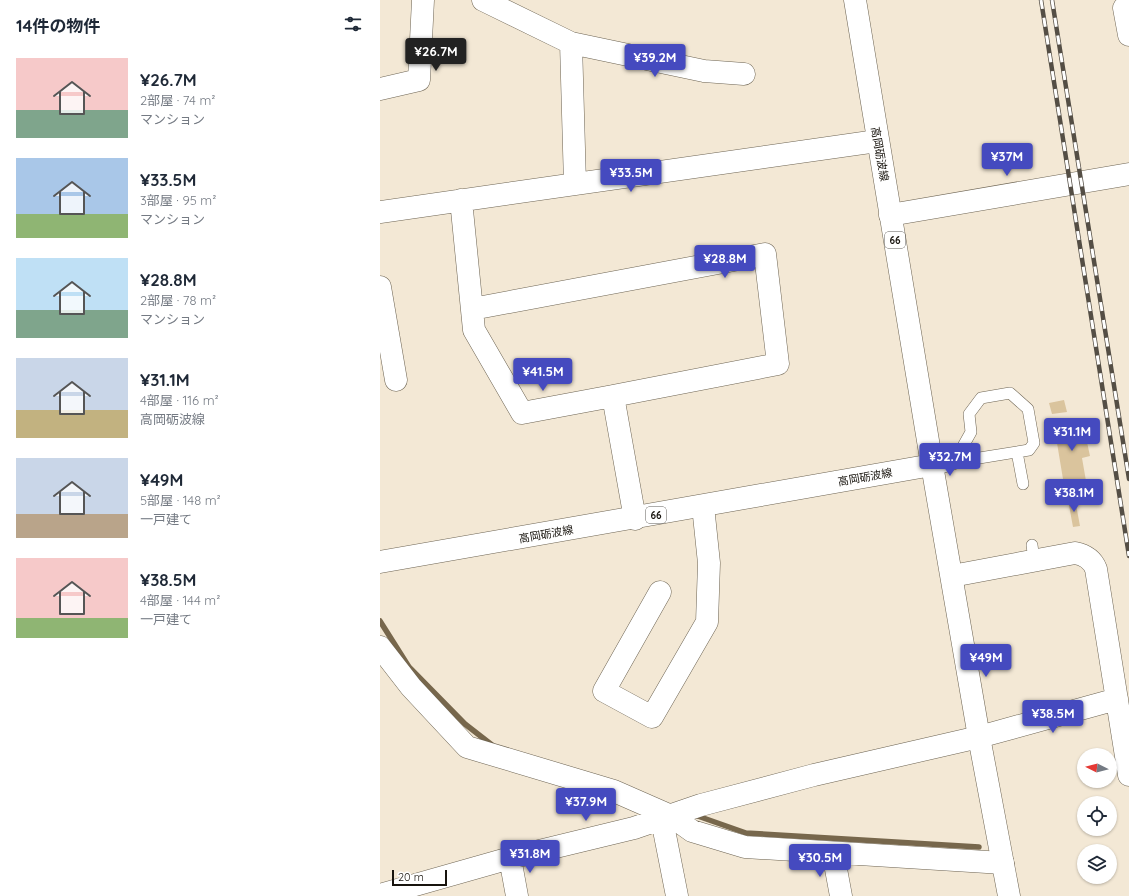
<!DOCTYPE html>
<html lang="ja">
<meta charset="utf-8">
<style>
body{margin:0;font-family:Quicksand,"Noto Sans JP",sans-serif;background:#f6f6f7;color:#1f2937;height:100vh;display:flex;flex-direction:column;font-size:15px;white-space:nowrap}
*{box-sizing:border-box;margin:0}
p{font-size:13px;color:#747a83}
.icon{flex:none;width:22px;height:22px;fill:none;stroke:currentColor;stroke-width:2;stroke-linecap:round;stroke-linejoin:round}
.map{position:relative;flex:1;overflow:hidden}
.panel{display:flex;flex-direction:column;background:#fff;width:380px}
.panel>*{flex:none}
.needle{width:26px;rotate:276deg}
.tools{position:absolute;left:697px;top:748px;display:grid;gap:8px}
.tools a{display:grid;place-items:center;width:40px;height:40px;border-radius:50%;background:#fff;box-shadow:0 1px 3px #0004;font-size:20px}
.scale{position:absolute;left:12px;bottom:10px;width:55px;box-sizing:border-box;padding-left:4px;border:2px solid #18140e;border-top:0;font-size:11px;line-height:14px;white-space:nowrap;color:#18140e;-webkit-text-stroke:3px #fff;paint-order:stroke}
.price{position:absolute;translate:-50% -34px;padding:0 9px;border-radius:4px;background:#454abf;color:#fff;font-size:13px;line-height:26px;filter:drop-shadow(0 1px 2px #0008)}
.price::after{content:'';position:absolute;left:50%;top:24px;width:12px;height:9px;margin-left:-6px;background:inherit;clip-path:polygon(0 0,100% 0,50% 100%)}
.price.active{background:#222;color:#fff}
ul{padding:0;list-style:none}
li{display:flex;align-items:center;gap:12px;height:100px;padding:0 16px}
li span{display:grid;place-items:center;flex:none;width:112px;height:80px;border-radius:0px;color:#555}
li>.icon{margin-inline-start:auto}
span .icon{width:48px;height:48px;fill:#fffc;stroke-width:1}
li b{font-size:17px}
h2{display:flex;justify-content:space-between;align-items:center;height:48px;padding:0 16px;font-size:17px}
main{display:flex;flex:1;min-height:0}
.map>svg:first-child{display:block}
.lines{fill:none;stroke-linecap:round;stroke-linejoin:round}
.stream{stroke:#77674c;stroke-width:5.5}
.building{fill:#dac49d}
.lane-casing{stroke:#6d6453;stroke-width:12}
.street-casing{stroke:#6d6453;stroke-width:23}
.secondary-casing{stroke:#6d6453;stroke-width:23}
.primary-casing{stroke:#6d6453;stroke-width:23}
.lane{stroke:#fff;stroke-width:11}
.street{stroke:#fff;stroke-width:22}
.secondary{stroke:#fff;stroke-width:22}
.primary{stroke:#fff;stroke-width:22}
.rail-casing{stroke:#544e45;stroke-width:4.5}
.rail{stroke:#fff;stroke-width:3;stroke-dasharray:9;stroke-linecap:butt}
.labels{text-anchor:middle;stroke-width:3.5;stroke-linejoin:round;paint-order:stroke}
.shield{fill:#fff;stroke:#5d5a56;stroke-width:1}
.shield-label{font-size:10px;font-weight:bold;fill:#18140e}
.street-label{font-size:11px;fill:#18140e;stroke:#fff}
</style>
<main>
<section class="panel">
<h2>14件の物件<svg class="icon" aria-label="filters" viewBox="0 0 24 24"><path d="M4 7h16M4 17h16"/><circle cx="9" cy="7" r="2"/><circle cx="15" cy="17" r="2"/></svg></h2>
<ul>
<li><span style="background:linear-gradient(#f6c9c9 65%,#7fa58c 0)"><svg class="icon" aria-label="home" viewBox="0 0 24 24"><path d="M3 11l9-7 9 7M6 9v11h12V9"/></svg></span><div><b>¥26.7M</b><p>2部屋 · 74 m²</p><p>マンション</p></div></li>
<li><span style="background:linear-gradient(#a9c7e8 70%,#8fb573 0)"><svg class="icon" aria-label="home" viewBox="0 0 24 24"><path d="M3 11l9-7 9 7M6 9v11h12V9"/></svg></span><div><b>¥33.5M</b><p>3部屋 · 95 m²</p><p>マンション</p></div></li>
<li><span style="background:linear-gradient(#bfe0f5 65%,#7fa58c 0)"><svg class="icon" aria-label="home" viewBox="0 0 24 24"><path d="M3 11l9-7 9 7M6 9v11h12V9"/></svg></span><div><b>¥28.8M</b><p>2部屋 · 78 m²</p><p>マンション</p></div></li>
<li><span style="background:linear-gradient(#c9d6e8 65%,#c2b280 0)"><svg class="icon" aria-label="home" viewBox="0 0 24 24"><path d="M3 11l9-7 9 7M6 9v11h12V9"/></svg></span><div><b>¥31.1M</b><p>4部屋 · 116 m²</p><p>高岡砺波線</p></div></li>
<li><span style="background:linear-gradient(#c9d6e8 70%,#b9a48a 0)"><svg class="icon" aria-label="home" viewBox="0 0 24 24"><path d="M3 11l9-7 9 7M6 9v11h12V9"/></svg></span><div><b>¥49M</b><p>5部屋 · 148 m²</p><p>一戸建て</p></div></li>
<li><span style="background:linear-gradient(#f6c9c9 75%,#8fb573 0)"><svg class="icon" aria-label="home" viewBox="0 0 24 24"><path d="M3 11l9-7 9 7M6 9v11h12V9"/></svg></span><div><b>¥38.5M</b><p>4部屋 · 144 m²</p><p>一戸建て</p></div></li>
</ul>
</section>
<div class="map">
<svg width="749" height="896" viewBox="0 0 749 896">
<rect width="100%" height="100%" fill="#f3e8d5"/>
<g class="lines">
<path class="stream" d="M0 621 29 667 85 724 112 745
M312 814 366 833 599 847"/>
</g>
<path class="building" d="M684 400 687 412 672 414 669 403Z
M695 421 698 434 705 433 710 456 702 458 706 481 684 485 674 425Z
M695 499 700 526 693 527 688 500Z"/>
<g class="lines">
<defs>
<path id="lane" d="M630 393 648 409 654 443 649 450 587 460 577 457 591 432 589 414 601 398Z
M637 452 643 484
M652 545 654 560"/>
<path id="street" d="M103 0 191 43 195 184
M744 8 749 35
M191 43 324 71 364 74
M0 89 39 80 43 0
M81 200 94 330 142 413 233 396 255 519
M0 212 497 141
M510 215 749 174
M0 287 16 380
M92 309 385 254 398 364 233 396
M572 576 695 553C705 555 712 559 716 569L749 775
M280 592 224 691 272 717 327 622 329 563 323 506
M0 647 31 687 87 747 234 791 291 816 312 831 365 847 623 863
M282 820 297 896
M453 853 461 896
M130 858 137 896
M0 895 130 858 254 828 321 805 434 775 599 737 737 699"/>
<path id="secondary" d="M577 457 552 465 599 737 629 896"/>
<path id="primary" d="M0 562 552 465 475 0"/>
</defs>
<use href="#lane" class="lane-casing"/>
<use href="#street" class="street-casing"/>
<use href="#secondary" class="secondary-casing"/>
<use href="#primary" class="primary-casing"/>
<use href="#lane" class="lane"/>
<use href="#street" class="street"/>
<use href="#secondary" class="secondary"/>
<use href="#primary" class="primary"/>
<defs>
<path id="rail" d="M661 0 749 556
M672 0 749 479"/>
</defs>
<use href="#rail" class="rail-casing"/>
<use href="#rail" class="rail"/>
</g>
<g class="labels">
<g class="shield">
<rect x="505" y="232" width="20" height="16" rx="3"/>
<rect x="266" y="507" width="20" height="16" rx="3"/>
</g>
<g class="shield-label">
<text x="515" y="244">66</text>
<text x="276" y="519">66</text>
</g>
<g class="street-label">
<text transform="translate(500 154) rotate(80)" y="4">高岡砺波線</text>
<text transform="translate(485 477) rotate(-10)" y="4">高岡砺波線</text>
<text transform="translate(166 534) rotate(-10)" y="4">高岡砺波線</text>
</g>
</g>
</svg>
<div class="tools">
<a><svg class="needle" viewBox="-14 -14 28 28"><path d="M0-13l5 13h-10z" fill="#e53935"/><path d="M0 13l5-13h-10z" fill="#747a83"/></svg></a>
<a><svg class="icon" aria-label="locate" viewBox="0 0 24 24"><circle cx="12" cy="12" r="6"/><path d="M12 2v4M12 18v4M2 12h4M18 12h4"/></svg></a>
<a><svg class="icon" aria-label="layers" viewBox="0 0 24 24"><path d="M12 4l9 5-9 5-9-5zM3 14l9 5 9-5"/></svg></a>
</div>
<div class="scale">20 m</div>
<b class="price active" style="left:56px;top:72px">¥26.7M</b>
<b class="price" style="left:275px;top:78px">¥39.2M</b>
<b class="price" style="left:627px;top:177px">¥37M</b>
<b class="price" style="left:251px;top:193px">¥33.5M</b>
<b class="price" style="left:345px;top:279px">¥28.8M</b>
<b class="price" style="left:163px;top:392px">¥41.5M</b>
<b class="price" style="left:692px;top:452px">¥31.1M</b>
<b class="price" style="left:570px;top:477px">¥32.7M</b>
<b class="price" style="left:694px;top:513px">¥38.1M</b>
<b class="price" style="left:606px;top:678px">¥49M</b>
<b class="price" style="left:673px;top:734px">¥38.5M</b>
<b class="price" style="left:206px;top:822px">¥37.9M</b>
<b class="price" style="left:150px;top:874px">¥31.8M</b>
<b class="price" style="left:440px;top:878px">¥30.5M</b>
</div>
</main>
